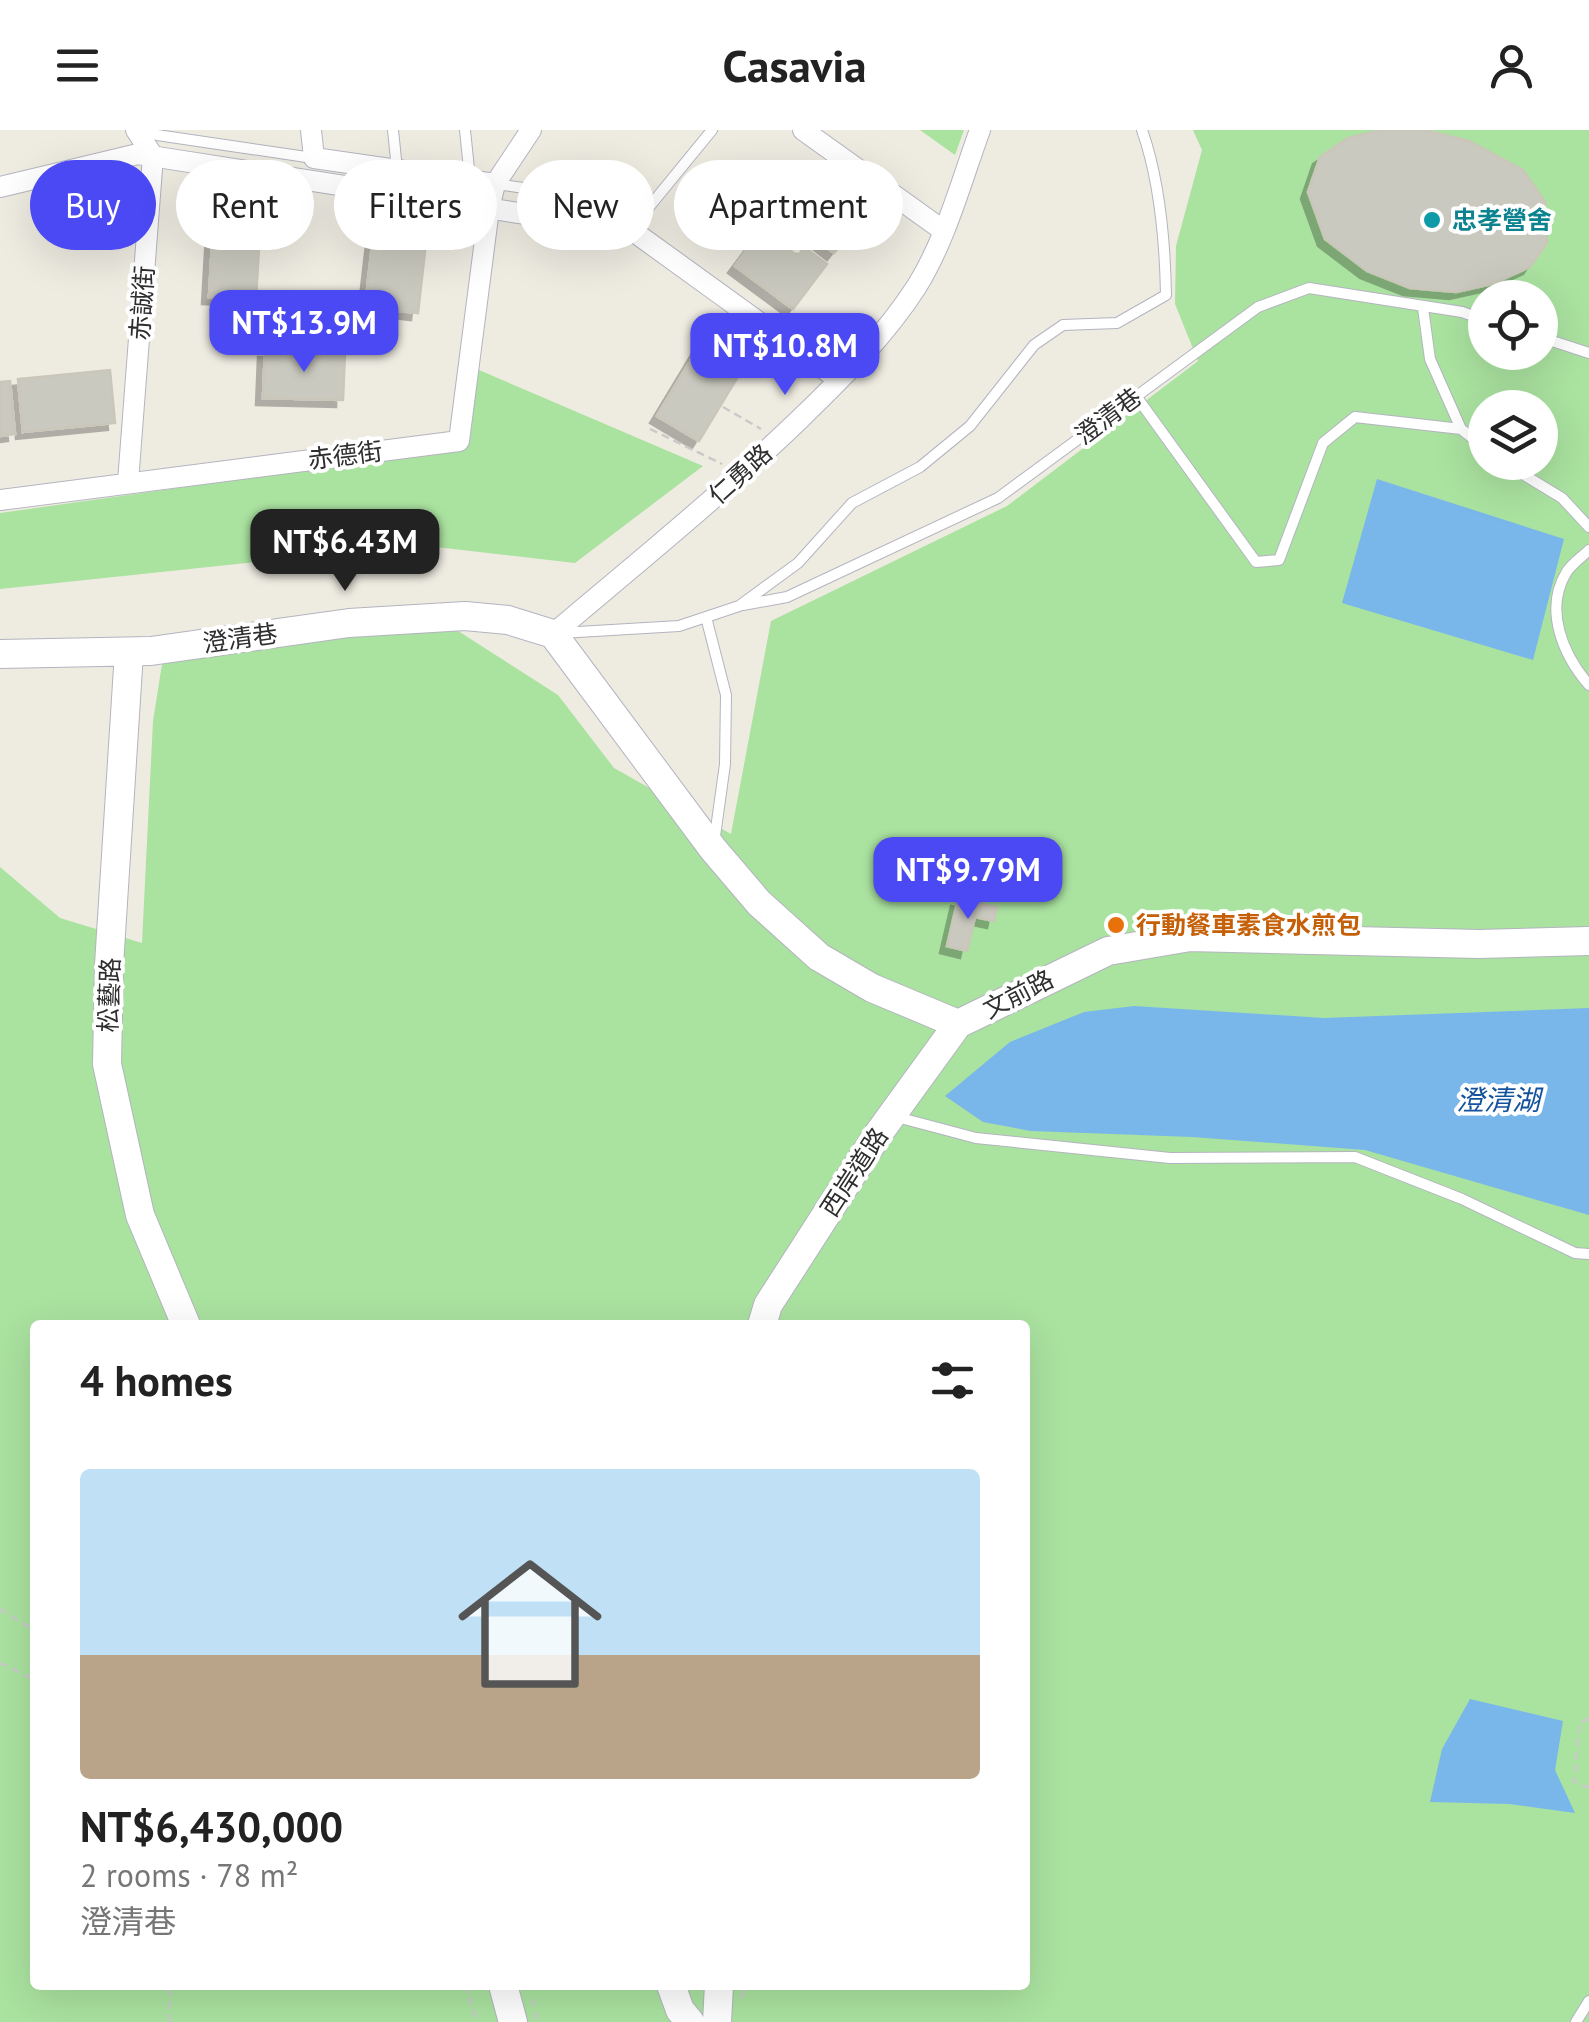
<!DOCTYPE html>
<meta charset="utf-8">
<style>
body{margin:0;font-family:"PT Sans","Noto Sans TC",sans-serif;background:#f6f6f6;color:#222;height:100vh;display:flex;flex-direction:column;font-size:38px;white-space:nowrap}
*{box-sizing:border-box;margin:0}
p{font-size:32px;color:#767676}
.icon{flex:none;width:55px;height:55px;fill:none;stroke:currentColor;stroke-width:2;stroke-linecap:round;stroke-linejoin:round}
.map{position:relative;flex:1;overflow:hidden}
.sheet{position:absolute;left:30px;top:1190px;width:1000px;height:670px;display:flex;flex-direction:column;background:#fff;border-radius:10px;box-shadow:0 10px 40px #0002}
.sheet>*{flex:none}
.banner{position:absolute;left:30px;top:30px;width:1000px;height:90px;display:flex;gap:20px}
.controls{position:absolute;left:1468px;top:150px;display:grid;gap:20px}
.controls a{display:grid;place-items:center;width:90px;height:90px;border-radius:50%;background:#fff;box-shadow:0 10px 40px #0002;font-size:50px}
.price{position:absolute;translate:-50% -85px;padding:0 22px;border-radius:20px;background:#4a49f3;color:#fff;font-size:32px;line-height:65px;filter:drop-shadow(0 2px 5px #0008)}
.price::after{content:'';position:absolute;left:50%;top:60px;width:30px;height:22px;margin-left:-15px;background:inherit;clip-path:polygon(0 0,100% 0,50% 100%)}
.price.current{background:#222;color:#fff}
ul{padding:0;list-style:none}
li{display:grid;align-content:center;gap:20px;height:530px;padding:0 50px}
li+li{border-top:2px solid #e0e0e0}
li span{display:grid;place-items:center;height:310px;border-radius:10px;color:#555}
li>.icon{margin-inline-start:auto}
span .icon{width:180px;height:180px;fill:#fffc;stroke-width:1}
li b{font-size:42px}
h2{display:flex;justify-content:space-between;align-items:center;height:120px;padding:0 50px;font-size:42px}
.chip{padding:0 35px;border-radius:45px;background:#fff;box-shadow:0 10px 40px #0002;font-size:35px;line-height:90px}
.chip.current{background:#4a49f3;color:#fff}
header{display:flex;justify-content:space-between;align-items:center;height:130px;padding:0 50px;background:#fff;font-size:45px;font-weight:600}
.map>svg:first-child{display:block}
.green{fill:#aae2a0;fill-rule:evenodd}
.water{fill:#79b7eb}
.building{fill:#cac9bf;stroke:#cac7ba;stroke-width:2.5;filter:url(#shadow)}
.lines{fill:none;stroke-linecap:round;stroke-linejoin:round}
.lane-casing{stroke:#b4b4c0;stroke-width:12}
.street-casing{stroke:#b4b4c0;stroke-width:22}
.secondary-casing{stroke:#b4b4c0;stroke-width:30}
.path{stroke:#c9c9c9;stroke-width:2.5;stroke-dasharray:8 5;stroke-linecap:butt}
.lane{stroke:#fff;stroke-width:10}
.street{stroke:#fff;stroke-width:20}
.secondary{stroke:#fff;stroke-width:28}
.culture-dot{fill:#0f9aa8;stroke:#fff;stroke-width:4}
.food-dot{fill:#e8710a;stroke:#fff;stroke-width:4}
.labels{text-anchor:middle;stroke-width:8;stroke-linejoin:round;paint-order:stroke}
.culture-label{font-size:25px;font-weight:bold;fill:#0d838f;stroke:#fff;text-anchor:start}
.street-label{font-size:25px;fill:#2e2e2e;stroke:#fff}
.food-label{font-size:25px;font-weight:bold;fill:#c56008;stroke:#fff;text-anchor:start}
.water-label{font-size:28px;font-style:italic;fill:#13529c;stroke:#fff}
</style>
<header><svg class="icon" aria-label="menu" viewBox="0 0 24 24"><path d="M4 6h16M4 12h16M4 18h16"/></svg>Casavia<svg class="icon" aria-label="person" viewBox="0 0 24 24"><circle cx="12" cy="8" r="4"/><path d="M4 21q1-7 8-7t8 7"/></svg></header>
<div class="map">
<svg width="1589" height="1892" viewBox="0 0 1589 1892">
<defs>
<filter id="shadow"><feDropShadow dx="-7" dy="7" stdDeviation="0" flood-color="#0004"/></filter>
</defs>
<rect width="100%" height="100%" fill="#eeebe1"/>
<path class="green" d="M920 0H964L955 25Z
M1193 0H1589V1892H0V737L60 788 142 813 153 591 163 528 441 490 558 565 614 638 731 704 771 491 1007 376 1198 231 1175 174 1176 116 1202 20ZM1485 168H1540V222H1485ZM1485 278H1540V332H1485ZM35 1195H1025V1855H35Z
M472 237 703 336 575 433 418 415 0 459V383L463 318Z"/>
<path class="water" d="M1377 349 1564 409 1533 530 1342 473Z
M1134 876 1324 888 1589 878V1085L1365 1020 1192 1007 1031 1001 983 992 945 966 1010 912 1084 882Z
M1470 1569 1563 1591 1555 1640 1575 1683 1509 1674 1430 1672 1442 1619Z"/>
<path class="building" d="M1382 0H1425L1469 11 1523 40 1545 72 1547 113 1530 137 1492 154 1456 162 1410 158 1367 141 1325 109 1308 62 1320 27 1348 8Z
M811 35 869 79 834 123 812 106 819 97 784 70Z
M214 80 261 83 256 169 209 167Z
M374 99 427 104 418 183 365 177Z
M762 100 798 126 804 117 827 134 793 179 735 136Z
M706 205 748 230 699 311 657 286Z
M265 220 345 222 343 270 263 268Z
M110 240 115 293 23 302 18 249Z
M10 251 15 304 0 306V252Z
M958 769 997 777 994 791 975 787 967 821 947 816Z"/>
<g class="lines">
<defs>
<path id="lane" d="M393 0 397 39
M465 0 470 49
M137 2 313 28
M496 54 607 70 645 82 712 0
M1423 178 1430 229 1461 299 1485 318
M1540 207 1589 223
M1136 266 1256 432 1279 430 1323 313 1355 287 1461 299
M1503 332 1562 368 1589 397
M1589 420C1582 427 1571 434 1566 443 1544 480 1563 525 1589 555
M743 475 787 467 998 368 1258 177 1309 158 1462 182 1485 190
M706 487 726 565 725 634 714 713
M561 503 679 496 739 476 798 433 852 373 920 337 970 296 1034 215 1063 195 1117 193 1166 165C1165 110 1160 51 1142 0
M893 986 976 1008 1170 1028 1355 1027 1462 1069 1575 1123 1589 1124
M1576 1892 1589 1871"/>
<path id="street" d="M311 0 314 28 495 54 531 0
M803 0 944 101
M0 57 138 24 622 99 637 104 839 250
M128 352 153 26 136 0
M0 370 459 311 489 79 495 54
M553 504C637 433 722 364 801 288 843 247 885 206 917 156 946 109 961 52 980 0"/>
<path id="secondary" d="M129 522 109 835 107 934 140 1085 186 1195
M0 524 151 521 349 493 465 486 508 490 553 504 713 719 759 773 819 827 872 858 958 894
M762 1195 768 1175 876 1007 958 894 1108 821 1190 807 1479 814 1589 811
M503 1855 513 1892
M671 1855 680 1880 690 1892
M717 1892 719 1855"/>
</defs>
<use href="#lane" class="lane-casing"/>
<use href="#street" class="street-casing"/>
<use href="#secondary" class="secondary-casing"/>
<path class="path" d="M723 277 761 299
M650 299 722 334
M0 1479 35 1501
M0 1533 35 1550
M1589 1589 1580 1592 1574 1651 1589 1658
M465 1855 477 1892
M741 1868 744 1855
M532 1869 538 1892
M169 1892 170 1855"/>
<use href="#lane" class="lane"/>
<use href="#street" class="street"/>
<use href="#secondary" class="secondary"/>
</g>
<circle class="culture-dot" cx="1432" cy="90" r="10"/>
<circle class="food-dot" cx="1116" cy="795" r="10"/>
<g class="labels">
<g class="culture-label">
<text x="1452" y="99">忠孝營舍</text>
</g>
<g class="street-label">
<text transform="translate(142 173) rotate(-86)" y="9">赤誠街</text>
<text transform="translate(1108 286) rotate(-37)" y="9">澄清巷</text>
<text transform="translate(345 325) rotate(-7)" y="9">赤德街</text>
<text transform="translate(740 344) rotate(-42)" y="9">仁勇路</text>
<text transform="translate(240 508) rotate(-8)" y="9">澄清巷</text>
<text transform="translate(1018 864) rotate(-27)" y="9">文前路</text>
<text transform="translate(109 865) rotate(-88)" y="9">松藝路</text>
<text transform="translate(854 1042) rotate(-57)" y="9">西岸道路</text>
</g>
<g class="food-label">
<text x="1136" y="804">行動餐車素食水煎包</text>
</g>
<g class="water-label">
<text x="1498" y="980">澄清湖</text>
</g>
</g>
</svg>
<div class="controls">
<a><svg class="icon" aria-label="locate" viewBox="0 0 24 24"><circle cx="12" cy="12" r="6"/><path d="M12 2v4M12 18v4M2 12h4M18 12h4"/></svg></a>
<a><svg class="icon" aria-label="layers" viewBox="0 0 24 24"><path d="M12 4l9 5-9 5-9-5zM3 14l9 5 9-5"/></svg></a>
</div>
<b class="price" style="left:304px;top:245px">NT$13.9M</b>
<b class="price" style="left:785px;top:268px">NT$10.8M</b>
<b class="price current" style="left:345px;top:464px">NT$6.43M</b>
<b class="price" style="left:968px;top:792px">NT$9.79M</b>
<div class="banner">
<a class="chip current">Buy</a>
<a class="chip">Rent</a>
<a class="chip">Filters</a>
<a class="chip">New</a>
<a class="chip">Apartment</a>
</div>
<section class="sheet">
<h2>4 homes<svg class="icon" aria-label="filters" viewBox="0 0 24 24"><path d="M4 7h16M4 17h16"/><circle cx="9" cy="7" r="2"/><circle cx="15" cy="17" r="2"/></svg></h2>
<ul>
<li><span style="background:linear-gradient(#bfe0f5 60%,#b9a48a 0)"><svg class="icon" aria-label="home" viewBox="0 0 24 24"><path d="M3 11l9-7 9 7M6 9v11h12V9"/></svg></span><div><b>NT$6,430,000</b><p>2 rooms · 78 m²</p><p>澄清巷</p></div></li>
</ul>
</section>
</div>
